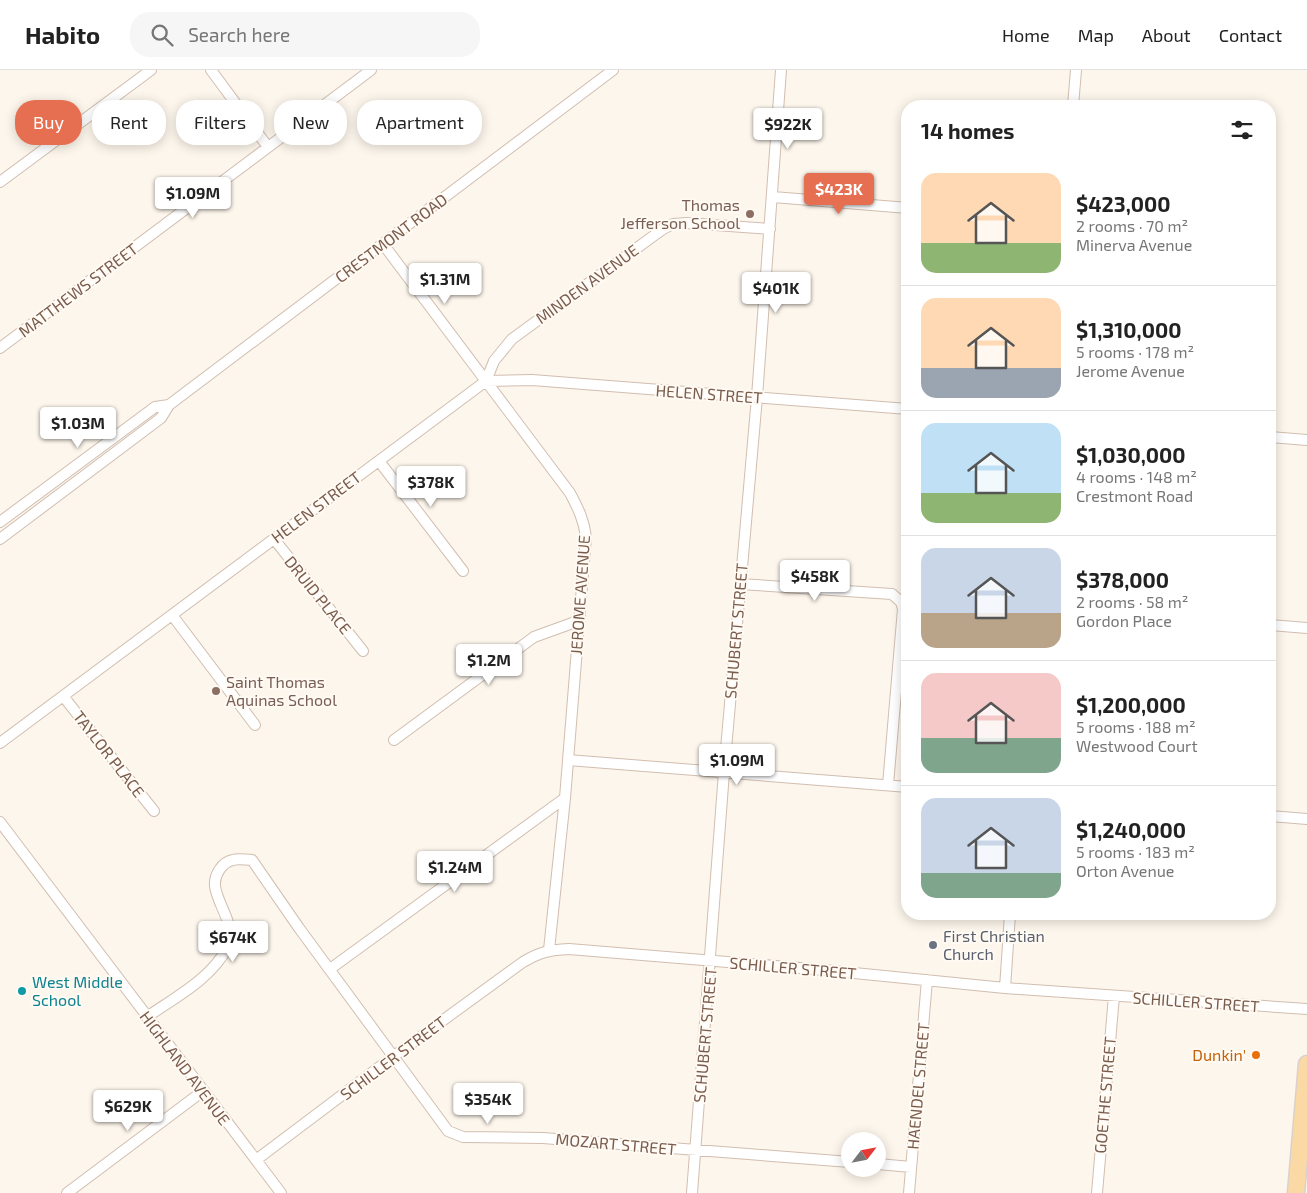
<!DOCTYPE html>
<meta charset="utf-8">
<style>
body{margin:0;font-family:"Exo 2",sans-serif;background:#f6f6f6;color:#222;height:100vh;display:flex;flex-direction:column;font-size:19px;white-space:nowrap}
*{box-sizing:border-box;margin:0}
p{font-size:16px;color:#767676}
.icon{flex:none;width:28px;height:28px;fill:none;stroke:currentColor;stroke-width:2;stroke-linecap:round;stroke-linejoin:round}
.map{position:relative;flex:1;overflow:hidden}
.side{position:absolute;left:901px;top:30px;width:375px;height:820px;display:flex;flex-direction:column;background:#fff;border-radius:20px;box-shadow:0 2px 12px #0003}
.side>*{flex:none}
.top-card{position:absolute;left:15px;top:30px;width:475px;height:45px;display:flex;gap:10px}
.needle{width:32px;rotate:58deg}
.tools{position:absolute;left:841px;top:1062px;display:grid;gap:10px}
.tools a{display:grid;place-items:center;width:45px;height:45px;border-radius:50%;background:#fff;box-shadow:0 2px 12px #0003;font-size:25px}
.price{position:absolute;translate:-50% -42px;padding:0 11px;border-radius:5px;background:#fff;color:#222;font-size:16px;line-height:32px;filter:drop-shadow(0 1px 2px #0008)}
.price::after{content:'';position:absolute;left:50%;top:30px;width:15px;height:11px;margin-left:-8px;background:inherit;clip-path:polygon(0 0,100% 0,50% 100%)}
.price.on{background:#e76f51;color:#fff}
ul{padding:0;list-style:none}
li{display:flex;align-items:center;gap:15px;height:125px;padding:0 20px}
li+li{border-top:1px solid #e0e0e0}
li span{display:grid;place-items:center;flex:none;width:140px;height:100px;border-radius:15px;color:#555}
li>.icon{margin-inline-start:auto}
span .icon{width:60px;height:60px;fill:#fffc;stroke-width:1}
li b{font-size:21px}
h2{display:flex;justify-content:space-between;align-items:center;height:60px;padding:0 20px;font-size:21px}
.pill{padding:0 18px;border-radius:20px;background:#fff;box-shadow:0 2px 12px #0003;font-size:18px;line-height:45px}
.pill.on{background:#e76f51;color:#fff}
header{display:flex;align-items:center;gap:30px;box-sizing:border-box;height:70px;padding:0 25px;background:#fff;border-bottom:1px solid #e0e0e0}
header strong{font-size:24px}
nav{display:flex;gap:28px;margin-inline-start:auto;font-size:18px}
.search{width:350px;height:45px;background:#f6f6f6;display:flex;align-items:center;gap:12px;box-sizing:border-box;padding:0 18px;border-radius:20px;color:#767676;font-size:19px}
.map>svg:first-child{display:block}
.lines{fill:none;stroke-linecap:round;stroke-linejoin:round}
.street-casing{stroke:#d1beb0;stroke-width:12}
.primary-casing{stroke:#dad1cd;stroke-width:19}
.street{stroke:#fff;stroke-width:10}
.primary{stroke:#fbd9a5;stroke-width:16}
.education-dot{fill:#8d6e63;stroke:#fffaf3;stroke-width:2}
.worship-dot{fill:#6b7280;stroke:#fffaf3;stroke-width:2}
.culture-dot{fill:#0f9aa8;stroke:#fffaf3;stroke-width:2}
.food-dot{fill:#e8710a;stroke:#fffaf3;stroke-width:2}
.labels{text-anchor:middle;stroke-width:4;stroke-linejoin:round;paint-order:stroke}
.education-label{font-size:16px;fill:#785e54;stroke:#fffaf3;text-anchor:end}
.street-label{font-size:16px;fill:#7a5c4d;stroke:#fffaf3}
.worship-label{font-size:16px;fill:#5b616d;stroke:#fffaf3;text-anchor:start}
.culture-label{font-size:16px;fill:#0d838f;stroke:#fffaf3;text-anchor:start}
.food-label{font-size:16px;fill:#c56008;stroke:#fffaf3;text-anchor:end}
</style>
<header>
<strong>Habito</strong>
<div class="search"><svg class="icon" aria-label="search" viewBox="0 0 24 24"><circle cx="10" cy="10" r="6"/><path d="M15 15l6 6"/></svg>Search here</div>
<nav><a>Home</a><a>Map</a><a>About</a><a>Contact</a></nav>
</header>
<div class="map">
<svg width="1307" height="1123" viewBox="0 0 1307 1123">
<rect width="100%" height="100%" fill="#fdf6ec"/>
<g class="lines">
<defs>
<path id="street" d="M211 0 268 77
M1073 36 1076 0
M0 112 151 0
M773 127 908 138
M383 174 570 423C578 438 584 450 586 467L565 728 549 880
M0 278 371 0
M486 311 494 291 512 269 663 159 673 154 687 153 770 159
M1270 367 1307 370
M379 391 463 501
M0 452 155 337 169 335
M0 469 161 348 169 335 613 0
M274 469 363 581
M740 514 892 524 901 532 903 539 888 715
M172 545 255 655
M1270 555 1307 558
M63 626 154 741
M394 670 534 567 578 551
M0 673 486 311 532 310 908 339
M568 690 908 717
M1270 746 1307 749
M0 752 281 1123
M330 899 565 728
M1005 918 1010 844
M147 947C174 928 211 909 227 878 238 857 217 835 215 816 214 805 222 792 233 790 238 788 246 790 252 790L299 858 448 1061 463 1067 543 1068 850 1092
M256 1090 394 986 523 892C540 882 549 880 569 879L824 900 1005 918 1307 939
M878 1094 911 1097
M67 1123 203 1021
M692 1123 724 702 757 327 781 0
M909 1123 927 910
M1097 1123 1114 926"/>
<path id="primary" d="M1296 1123 1307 994"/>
</defs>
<use href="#street" class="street-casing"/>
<use href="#primary" class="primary-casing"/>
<use href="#street" class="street"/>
<use href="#primary" class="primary"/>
</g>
<g class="education-dot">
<circle cx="750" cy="144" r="5"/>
<circle cx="216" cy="621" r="5"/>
</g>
<circle class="worship-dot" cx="933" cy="875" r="5"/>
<circle class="culture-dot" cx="22" cy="921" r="5"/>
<circle class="food-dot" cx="1256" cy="985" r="5"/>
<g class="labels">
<g class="education-label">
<text x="740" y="141">Thomas<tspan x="740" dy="18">Jefferson School</tspan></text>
<text x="226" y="618" text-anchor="start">Saint Thomas<tspan x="226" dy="18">Aquinas School</tspan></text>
</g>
<g class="street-label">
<text transform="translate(391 168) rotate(-37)" y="6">CRESTMONT ROAD</text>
<text transform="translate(587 214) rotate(-36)" y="6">MINDEN AVENUE</text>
<text transform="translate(78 220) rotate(-37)" y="6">MATTHEWS STREET</text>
<text transform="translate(709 324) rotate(4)" y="6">HELEN STREET</text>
<text transform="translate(316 437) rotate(-37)" y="6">HELEN STREET</text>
<text transform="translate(318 525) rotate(51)" y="6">DRUID PLACE</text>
<text transform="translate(580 525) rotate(-86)" y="6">JEROME AVENUE</text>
<text transform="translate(736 561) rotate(-85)" y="6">SCHUBERT STREET</text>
<text transform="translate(109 684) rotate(52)" y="6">TAYLOR PLACE</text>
<text transform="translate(793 898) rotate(5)" y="6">SCHILLER STREET</text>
<text transform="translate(1196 932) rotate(4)" y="6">SCHILLER STREET</text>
<text transform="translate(705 965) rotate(-85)" y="6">SCHUBERT STREET</text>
<text transform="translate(393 988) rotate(-37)" y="6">SCHILLER STREET</text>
<text transform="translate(185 998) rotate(53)" y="6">HIGHLAND AVENUE</text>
<text transform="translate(918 1016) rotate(-85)" y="6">HAENDEL STREET</text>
<text transform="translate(1105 1025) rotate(-85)" y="6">GOETHE STREET</text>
<text transform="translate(616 1074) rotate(5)" y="6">MOZART STREET</text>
</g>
<g class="worship-label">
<text x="943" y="872">First Christian<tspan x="943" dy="18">Church</tspan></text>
</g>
<g class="culture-label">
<text x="32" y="918">West Middle<tspan x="32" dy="18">School</tspan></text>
</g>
<g class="food-label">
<text x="1246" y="991">Dunkin'</text>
</g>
</g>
</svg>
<div class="tools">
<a><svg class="needle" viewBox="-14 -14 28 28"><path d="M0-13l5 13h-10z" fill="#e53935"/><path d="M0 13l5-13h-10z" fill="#767676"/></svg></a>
</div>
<b class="price" style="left:788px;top:80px">$922K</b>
<b class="price on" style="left:839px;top:145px">$423K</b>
<b class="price" style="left:193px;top:149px">$1.09M</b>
<b class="price" style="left:445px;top:235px">$1.31M</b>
<b class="price" style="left:776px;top:244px">$401K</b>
<b class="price" style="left:78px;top:379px">$1.03M</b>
<b class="price" style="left:431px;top:438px">$378K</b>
<b class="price" style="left:815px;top:532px">$458K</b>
<b class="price" style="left:489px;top:616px">$1.2M</b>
<b class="price" style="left:737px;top:716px">$1.09M</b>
<b class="price" style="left:455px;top:823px">$1.24M</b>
<b class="price" style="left:233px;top:893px">$674K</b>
<b class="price" style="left:488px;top:1055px">$354K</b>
<b class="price" style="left:128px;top:1062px">$629K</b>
<div class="top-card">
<a class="pill on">Buy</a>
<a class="pill">Rent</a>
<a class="pill">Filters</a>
<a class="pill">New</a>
<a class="pill">Apartment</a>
</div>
<section class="side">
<h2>14 homes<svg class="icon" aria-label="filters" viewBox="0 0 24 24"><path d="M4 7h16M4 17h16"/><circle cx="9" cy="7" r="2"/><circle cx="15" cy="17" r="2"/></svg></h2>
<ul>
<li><span style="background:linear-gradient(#ffd9b3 70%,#8fb573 0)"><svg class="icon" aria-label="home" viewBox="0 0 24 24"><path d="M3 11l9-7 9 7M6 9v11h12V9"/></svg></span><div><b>$423,000</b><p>2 rooms · 70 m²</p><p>Minerva Avenue</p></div></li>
<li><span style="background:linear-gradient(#ffd9b3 70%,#9aa5b1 0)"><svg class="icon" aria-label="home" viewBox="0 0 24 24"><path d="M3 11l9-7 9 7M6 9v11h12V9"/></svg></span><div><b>$1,310,000</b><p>5 rooms · 178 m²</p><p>Jerome Avenue</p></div></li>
<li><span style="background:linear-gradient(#bfe0f5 70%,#8fb573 0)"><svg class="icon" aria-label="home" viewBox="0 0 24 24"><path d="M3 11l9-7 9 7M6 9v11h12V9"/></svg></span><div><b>$1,030,000</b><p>4 rooms · 148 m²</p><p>Crestmont Road</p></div></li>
<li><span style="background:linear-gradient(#c9d6e8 65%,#b9a48a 0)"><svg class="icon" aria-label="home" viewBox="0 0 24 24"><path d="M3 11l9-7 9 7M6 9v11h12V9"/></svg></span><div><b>$378,000</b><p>2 rooms · 58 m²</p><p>Gordon Place</p></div></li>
<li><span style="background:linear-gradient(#f6c9c9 65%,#7fa58c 0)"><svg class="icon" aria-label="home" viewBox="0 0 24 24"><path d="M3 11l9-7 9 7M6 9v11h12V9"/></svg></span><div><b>$1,200,000</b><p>5 rooms · 188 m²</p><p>Westwood Court</p></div></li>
<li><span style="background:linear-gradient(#c9d6e8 75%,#7fa58c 0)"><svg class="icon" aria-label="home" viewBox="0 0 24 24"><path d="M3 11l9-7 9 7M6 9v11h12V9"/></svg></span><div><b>$1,240,000</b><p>5 rooms · 183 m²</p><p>Orton Avenue</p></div></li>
</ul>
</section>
</div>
